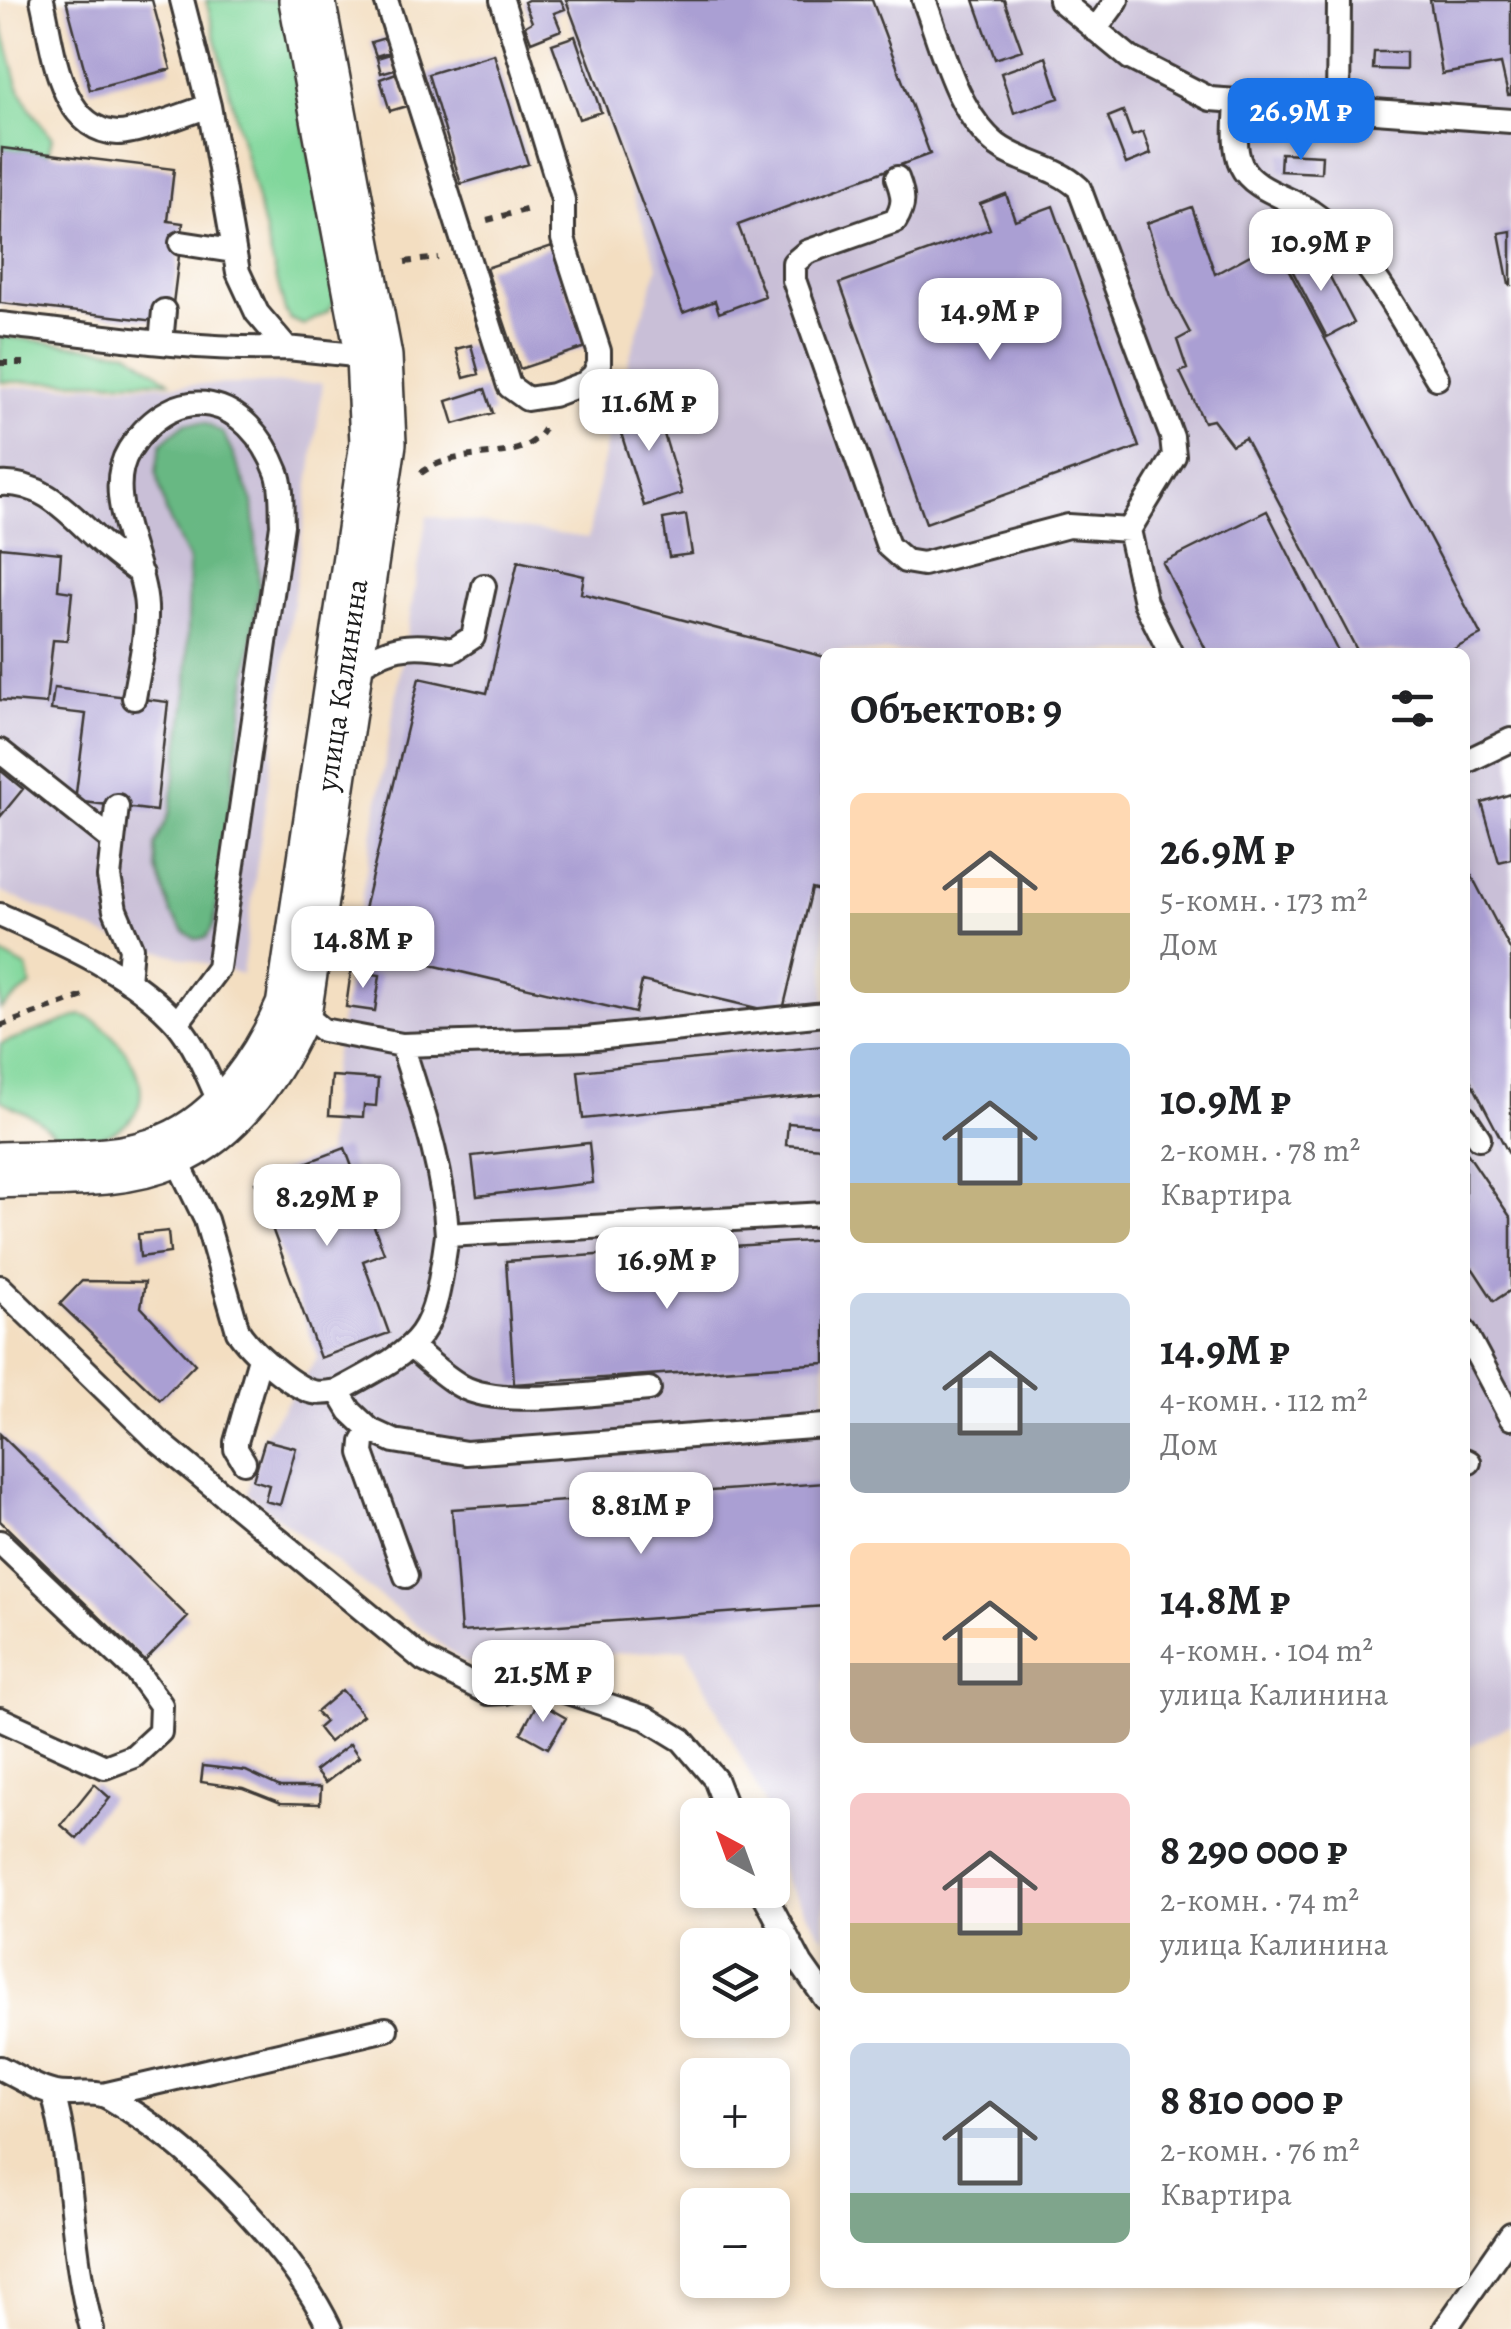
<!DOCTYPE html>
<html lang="ru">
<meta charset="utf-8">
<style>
body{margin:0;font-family:Alegreya,serif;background:#f6f6f6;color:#202124;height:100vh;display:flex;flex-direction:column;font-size:38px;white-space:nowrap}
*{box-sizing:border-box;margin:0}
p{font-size:32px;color:#757577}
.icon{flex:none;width:55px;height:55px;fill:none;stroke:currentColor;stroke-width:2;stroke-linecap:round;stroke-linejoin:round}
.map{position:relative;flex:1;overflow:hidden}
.drawer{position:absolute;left:820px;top:648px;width:650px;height:1640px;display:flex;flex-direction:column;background:#fff;border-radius:15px;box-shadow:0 5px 15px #0003}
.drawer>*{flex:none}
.needle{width:65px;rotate:319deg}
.controls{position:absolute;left:680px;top:1798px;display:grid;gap:20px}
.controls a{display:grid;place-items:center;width:110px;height:110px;border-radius:15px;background:#fff;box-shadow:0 5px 15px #0003;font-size:50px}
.price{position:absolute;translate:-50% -85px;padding:0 22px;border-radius:20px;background:#fff;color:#222;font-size:32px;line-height:65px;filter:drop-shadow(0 2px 5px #0008)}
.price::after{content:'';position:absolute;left:50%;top:60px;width:30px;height:22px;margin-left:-15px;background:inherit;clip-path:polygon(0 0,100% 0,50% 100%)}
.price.selected{background:#1a73e8;color:#fff}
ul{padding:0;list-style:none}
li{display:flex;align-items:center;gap:30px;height:250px;padding:0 30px}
li span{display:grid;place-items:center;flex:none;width:280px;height:200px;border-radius:15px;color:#555}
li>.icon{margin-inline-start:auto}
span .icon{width:120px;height:120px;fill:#fffc;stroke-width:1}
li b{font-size:42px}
h2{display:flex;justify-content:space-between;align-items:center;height:120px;padding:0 30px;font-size:42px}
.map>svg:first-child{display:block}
.industrial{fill:#c9bfd7}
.green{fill:#81d79b;stroke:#4e7a5c;stroke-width:2.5}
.forest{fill:#68b883;stroke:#426a50;stroke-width:2.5}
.building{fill:#aa9fd3}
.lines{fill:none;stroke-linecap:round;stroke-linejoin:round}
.lane-casing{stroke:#3c3935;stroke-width:28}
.secondary-casing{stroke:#3c3935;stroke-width:60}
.path{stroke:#3c3935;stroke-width:6;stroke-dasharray:8 8;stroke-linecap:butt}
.lane{stroke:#fff;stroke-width:22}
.secondary{stroke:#fff;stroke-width:55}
.labels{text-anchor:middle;stroke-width:10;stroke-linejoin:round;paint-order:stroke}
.street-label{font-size:30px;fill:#1c1c1c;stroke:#fff}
</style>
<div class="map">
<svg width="1511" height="2329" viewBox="0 0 1511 2329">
<rect width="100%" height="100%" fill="#fff"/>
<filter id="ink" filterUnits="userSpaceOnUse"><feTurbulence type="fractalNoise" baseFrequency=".01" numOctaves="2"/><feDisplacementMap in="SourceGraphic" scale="20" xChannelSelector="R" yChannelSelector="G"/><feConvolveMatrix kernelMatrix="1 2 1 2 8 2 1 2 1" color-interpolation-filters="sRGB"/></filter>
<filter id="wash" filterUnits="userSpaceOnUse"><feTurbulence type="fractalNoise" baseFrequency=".0048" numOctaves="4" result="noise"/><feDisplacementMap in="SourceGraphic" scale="40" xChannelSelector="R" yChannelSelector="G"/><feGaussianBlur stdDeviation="2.25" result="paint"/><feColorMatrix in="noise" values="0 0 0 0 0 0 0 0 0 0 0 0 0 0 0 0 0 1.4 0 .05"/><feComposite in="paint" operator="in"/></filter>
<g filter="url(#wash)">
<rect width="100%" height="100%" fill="#f3dec1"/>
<path class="industrial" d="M563 0H1511V1724L1465 1749V652H825V1940L785 1882 773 1835 772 1815H767L763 1800 686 1649 465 1663 247 1493 262 1438 318 1357 254 1181 327 1154 331 1076 427 516 588 538 612 413 658 266Z
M323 383 242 974 109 937 0 891V387Z"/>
<path class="green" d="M206 0H282L336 300 327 312 304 325 290 319 285 311Z
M0 18 18 85 30 109 52 138 48 154 0 148Z
M0 336 129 352 169 381 0 382Z
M0 953 27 968 31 986 0 1009Z
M81 1015C98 1020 105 1028 117 1041 167 1099 133 1142 63 1142L37 1119 0 1100V1044Z"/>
<path class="forest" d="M185 423H205L224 434 253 502 259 587 214 925 206 938 196 939 185 932 172 915 157 869 155 846 170 812 187 692 189 561 166 512 156 471 161 444Z"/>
<g id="blocks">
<path class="building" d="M66 0H152L171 69 90 90Z
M528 0H561L565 9 554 13 561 30 531 42 525 26 532 22 524 2Z
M566 0H872L930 154 738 225 765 296 719 313 715 301 683 313Z
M974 0H1004L1022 50 995 59Z
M1430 0H1511V95H1508L1501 64 1442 74Z
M575 36 601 112 579 119 552 44Z
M385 38 389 52 376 56 371 42Z
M1374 52H1406V70L1373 69Z
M390 54 395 69 381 73 377 58Z
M494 54 528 164 461 184 428 74Z
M1046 57 1059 98 1014 113 1001 73Z
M396 73 407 106 390 111 380 79Z
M1123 111 1132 136 1143 132 1151 154 1126 164 1108 117Z
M2 148 174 169 168 221 183 223 172 312 155 321 0 303Z
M1281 153 1322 155 1321 173 1280 171Z
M1006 194 1015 220 1053 206 1139 447 926 523 840 283 990 229 980 204Z
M1192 207 1215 274 1274 242 1481 635 1448 652H1358L1245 438 1232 445 1213 420 1204 422 1180 372 1187 369 1177 340 1190 333 1171 297 1147 223Z
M1511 231V285H1509L1499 233Z
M552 246 586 347 520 369 486 268Z
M1316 250 1354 323 1327 337 1289 264Z
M471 345 479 374 464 378 456 349Z
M485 389 493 413 454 424 447 401Z
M654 401 682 494 644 506 615 414Z
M1267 511 1338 652H1207L1163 563Z
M686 515 692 554 669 557 663 519Z
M0 547 61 553 58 590 72 592 67 641 53 640 46 704 0 700Z
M518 561 584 576 581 593 825 657V892L812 889 782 1014 642 981 635 1013 355 947 419 678 487 693Z
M54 688 168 702 156 811 75 801 86 714 51 710Z
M0 770 23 789 0 817Z
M1511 794V859L1499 862 1482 803Z
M1465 863 1511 951V1158L1465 1070Z
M351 971 380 975 375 1011 346 1007Z
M825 1046V1094L583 1119 578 1071Z
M332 1076 378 1079 376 1106 364 1105 363 1117 329 1115Z
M788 1123 824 1126 821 1148 786 1145Z
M589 1143 593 1183 477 1196 472 1156Z
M345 1148 384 1253 363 1261 389 1333 320 1358 255 1182Z
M1465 1150 1511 1218V1290L1494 1301 1473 1269 1465 1274Z
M168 1231 170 1253 140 1257 138 1234Z
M825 1240V1363L514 1384 506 1261Z
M82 1281 145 1282 141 1307 195 1364 160 1400 60 1304Z
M0 1434 188 1617 145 1661 0 1521Z
M265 1440 296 1448 280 1505 265 1501 269 1485 253 1480Z
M825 1483V1606L461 1632 452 1509Z
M342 1690 363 1715 329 1742 318 1728 325 1722 316 1712Z
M538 1702 566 1718 548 1748 521 1733Z
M350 1744 359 1757 325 1783 315 1771Z
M203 1766 246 1771 280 1787H321L320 1804 281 1803 243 1788 201 1782Z
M94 1784 110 1798 77 1839 61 1825Z"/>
</g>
</g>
<g filter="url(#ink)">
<use href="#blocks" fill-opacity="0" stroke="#3c3935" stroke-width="2.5"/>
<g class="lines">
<defs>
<path id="lane" d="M42 0C53 45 58 130 118 133 138 133 188 113 209 106L238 272 257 313 287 348 374 357
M182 0 209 106
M386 0 509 386 527 399 553 395 585 383 594 375 599 364V351L563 239V200L502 0
M924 0C942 47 956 112 997 145 1022 164 1054 165 1079 188L1172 437 1174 456 1129 530 1145 602 1170 652
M1060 0 1130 58 1210 99 1511 121
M1095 30 1117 0
M1237 104C1236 123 1233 148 1241 165 1253 191 1290 197 1311 212 1369 251 1401 320 1437 378
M1338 110 1339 0
M897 178C904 196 905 205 895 221L807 252 794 263V280L888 546 905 561 923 564 1068 526 1129 530
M181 243 233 251
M0 324C95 335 191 351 287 348
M161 343 164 311
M0 484C42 481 68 512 96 538 110 551 126 563 141 574
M349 671C390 647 404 641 453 650L473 637 484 586
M134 698C139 668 147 637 146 607 144 560 101 495 129 450 177 376 248 396 277 472 283 487 281 509 282 525L218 968 177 1023
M0 751 111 839
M1465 762 1511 740
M117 806 109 877 115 910 131 948 128 981
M0 915C61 943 131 971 177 1023 198 1048 210 1082 224 1112
M295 1007 323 1030 402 1045 586 1039 825 1014
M402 1045C422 1108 444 1170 447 1235
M1465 1117 1479 1138
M172 1150 206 1220 238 1331C250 1350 292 1387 313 1392 320 1394 331 1392 338 1391L350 1411 370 1430 394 1441 466 1453 825 1426
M0 1287 157 1440 424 1660 489 1693 506 1692 537 1682 646 1718 682 1740 715 1779 729 1815
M1465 1332 1511 1418
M411 1347C427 1360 443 1376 461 1386 501 1409 602 1392 649 1389
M338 1391C429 1342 433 1339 447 1235L825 1214
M370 1430 363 1442 362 1453 406 1576
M1465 1460 1469 1462
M244 1462 236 1449V1442L260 1358
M0 1542 137 1672 161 1705 160 1732 134 1756 105 1767 0 1719
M762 1890 801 1964 825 1998
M0 2068C17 2076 38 2090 56 2093 71 2096 88 2091 102 2095 111 2097 121 2106 129 2110 200 2154 294 2253 330 2329
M53 2093C74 2170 70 2252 92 2329
M103 2095 386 2029
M1445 2329 1511 2234"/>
<g id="secondary">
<path id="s1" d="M0 1170C55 1167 118 1173 169 1151 229 1126 270 1063 294 1007L378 443 374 357 307 0"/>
</g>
</defs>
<use href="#lane" class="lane-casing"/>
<use href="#secondary" class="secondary-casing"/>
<path class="path" d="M487 220 533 208
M405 262 438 258
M0 363H29
M421 473C462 443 522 467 544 429
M0 1026 89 994"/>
<use href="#lane" class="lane"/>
<use href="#secondary" class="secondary"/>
</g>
</g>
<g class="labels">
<g class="street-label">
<text dy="10" stroke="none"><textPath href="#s1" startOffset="692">улица Калинина</textPath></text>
</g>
</g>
</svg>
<div class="controls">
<a><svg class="needle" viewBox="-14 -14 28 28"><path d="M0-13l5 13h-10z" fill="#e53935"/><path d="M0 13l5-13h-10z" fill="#757577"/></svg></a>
<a><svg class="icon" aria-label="layers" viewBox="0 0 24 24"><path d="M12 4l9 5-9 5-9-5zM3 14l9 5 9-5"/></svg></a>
<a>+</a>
<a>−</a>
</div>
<b class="price selected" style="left:1301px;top:163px">26.9M ₽</b>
<b class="price" style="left:1321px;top:294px">10.9M ₽</b>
<b class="price" style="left:990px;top:363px">14.9M ₽</b>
<b class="price" style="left:649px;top:454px">11.6M ₽</b>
<b class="price" style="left:363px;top:991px">14.8M ₽</b>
<b class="price" style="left:327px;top:1249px">8.29M ₽</b>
<b class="price" style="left:667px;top:1312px">16.9M ₽</b>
<b class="price" style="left:641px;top:1557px">8.81M ₽</b>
<b class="price" style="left:543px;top:1725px">21.5M ₽</b>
<section class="drawer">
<h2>Объектов: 9<svg class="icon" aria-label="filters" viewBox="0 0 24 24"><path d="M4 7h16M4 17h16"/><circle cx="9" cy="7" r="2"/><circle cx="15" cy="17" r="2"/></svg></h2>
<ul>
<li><span style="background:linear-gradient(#ffd9b3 60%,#c2b280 0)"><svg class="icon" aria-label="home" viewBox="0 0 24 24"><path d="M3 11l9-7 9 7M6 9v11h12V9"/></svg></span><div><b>26.9M ₽</b><p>5-комн. · 173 m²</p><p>Дом</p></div></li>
<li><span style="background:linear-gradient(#a9c7e8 70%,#c2b280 0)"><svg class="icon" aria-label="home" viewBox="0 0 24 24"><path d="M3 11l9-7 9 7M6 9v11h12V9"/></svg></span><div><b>10.9M ₽</b><p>2-комн. · 78 m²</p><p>Квартира</p></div></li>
<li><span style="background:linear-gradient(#c9d6e8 65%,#9aa5b1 0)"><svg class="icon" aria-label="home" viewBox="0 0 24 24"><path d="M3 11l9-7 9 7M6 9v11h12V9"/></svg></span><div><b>14.9M ₽</b><p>4-комн. · 112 m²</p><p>Дом</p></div></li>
<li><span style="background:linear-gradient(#ffd9b3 60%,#b9a48a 0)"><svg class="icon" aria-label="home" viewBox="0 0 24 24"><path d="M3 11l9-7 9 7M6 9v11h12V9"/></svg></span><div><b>14.8M ₽</b><p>4-комн. · 104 m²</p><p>улица Калинина</p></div></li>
<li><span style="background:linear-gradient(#f6c9c9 65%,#c2b280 0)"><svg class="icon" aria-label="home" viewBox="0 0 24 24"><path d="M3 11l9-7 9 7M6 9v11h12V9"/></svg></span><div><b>8 290 000 ₽</b><p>2-комн. · 74 m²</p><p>улица Калинина</p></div></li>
<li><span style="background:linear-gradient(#c9d6e8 75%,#7fa58c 0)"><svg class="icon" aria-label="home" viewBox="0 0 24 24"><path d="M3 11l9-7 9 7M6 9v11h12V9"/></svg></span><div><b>8 810 000 ₽</b><p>2-комн. · 76 m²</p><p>Квартира</p></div></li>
</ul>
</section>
</div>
